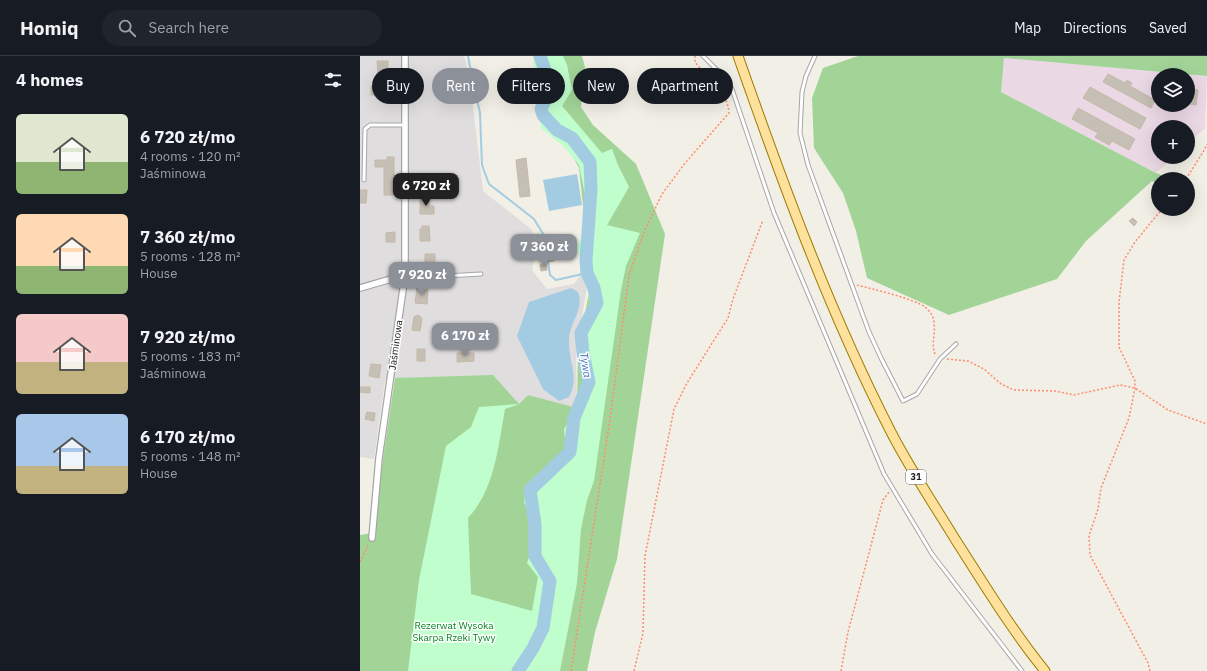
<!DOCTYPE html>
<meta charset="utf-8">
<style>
body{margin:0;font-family:"IBM Plex Sans",sans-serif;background:#20242c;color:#f1f3f6;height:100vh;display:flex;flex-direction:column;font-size:15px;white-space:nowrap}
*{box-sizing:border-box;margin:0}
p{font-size:13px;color:#9ea1a6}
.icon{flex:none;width:22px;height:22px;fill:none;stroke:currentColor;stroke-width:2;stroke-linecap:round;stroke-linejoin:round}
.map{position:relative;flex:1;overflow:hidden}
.details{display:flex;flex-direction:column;background:#171b24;width:360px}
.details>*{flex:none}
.guide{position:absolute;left:12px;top:12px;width:380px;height:36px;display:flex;gap:8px}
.controls{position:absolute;left:791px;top:12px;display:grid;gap:8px}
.controls a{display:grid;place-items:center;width:44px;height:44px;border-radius:50%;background:#171b24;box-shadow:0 4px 16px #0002;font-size:20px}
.price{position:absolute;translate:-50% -34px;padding:0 9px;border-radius:8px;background:#8c9099;color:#fff;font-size:13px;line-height:26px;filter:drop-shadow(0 1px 2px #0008)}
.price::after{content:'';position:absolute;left:50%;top:24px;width:12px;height:9px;margin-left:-6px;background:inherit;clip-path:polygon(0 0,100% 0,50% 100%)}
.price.on{background:#222;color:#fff}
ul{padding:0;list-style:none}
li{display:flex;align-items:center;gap:12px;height:100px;padding:0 16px}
li span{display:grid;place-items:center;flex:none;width:112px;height:80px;border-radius:6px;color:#555}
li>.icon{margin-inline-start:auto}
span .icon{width:48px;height:48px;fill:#fffc;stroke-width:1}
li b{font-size:17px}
h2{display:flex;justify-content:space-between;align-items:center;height:48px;padding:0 16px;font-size:17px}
.pill{padding:0 14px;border-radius:18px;background:#171b24;box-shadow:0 4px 16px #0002;font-size:14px;line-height:36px}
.pill.on{background:#8c9099;color:#fff}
header{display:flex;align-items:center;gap:24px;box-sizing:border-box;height:56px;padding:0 20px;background:#171b24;border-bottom:1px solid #363941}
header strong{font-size:19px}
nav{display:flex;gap:22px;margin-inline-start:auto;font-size:14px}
.search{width:280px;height:36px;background:#20242c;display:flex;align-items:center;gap:10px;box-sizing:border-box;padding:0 14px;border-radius:22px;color:#9ea1a6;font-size:15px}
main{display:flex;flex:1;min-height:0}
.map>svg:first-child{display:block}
.residential{fill:#dfdddd}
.industrial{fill:#ebd8e5;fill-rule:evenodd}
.forest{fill:#a2d498}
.park{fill:#c1fecd}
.water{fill:#a3cce3}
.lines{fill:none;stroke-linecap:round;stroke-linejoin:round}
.stream{stroke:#a3cce3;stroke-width:2}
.river{stroke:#a3cce3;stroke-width:13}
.building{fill:#c6bfb5;stroke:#c5b8a7}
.lane-casing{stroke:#a7a7a7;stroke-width:5}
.street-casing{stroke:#a7a7a7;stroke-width:8}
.primary-casing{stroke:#9d7c00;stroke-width:11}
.path{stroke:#ff8c6a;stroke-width:1.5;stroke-dasharray:2 2;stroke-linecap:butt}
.lane{stroke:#fff;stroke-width:3}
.street{stroke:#fff;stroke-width:5.5}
.primary{stroke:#ffe19e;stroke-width:9}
.labels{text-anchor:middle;stroke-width:3;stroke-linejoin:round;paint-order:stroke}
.shield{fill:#fff;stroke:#636363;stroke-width:1}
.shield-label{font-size:9px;font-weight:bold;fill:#202020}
.street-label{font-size:10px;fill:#202020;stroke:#fff}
.park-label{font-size:10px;fill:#03851d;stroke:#fff}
.water-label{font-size:11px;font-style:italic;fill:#4370ba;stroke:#fff}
</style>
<header>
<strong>Homiq</strong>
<div class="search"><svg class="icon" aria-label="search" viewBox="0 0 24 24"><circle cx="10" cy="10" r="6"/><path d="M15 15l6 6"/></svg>Search here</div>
<nav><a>Map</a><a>Directions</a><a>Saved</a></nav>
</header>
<main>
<section class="details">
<h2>4 homes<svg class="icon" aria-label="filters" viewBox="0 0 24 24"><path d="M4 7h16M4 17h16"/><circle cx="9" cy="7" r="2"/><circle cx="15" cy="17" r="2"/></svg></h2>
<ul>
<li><span style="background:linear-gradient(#dfe7d0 60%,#8fb573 0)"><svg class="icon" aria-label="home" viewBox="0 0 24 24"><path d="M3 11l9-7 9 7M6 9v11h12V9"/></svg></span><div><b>6 720 zł/mo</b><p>4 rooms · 120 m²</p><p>Jaśminowa</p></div></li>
<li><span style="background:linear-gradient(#ffd9b3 65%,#8fb573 0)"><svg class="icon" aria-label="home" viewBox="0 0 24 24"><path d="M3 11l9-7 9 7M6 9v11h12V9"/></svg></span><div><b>7 360 zł/mo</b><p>5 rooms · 128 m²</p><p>House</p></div></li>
<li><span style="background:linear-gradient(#f6c9c9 60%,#c2b280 0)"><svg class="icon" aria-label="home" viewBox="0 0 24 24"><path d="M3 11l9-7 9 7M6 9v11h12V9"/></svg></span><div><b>7 920 zł/mo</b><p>5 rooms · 183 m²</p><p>Jaśminowa</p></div></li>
<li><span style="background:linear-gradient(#a9c7e8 65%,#c2b280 0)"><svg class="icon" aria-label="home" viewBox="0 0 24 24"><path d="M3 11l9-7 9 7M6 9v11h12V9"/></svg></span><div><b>6 170 zł/mo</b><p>5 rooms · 148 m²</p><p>House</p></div></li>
</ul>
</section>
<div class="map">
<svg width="847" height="615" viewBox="0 0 847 615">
<rect width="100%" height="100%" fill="#f2efe6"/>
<path class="residential" d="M0 0H104L109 18 123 135 171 173 178 189 172 214 187 233 214 228 224 213 227 231 216 296 217 353 168 339 159 348 35 322 25 324 14 403 0 401Z"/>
<path class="industrial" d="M644 2 847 20 845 72 828 88V71H798V101H814L796 117 641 36ZM798 19H828V49H798Z"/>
<path class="forest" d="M185 0H222L225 11 221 51 233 69 276 108 305 178 257 503 235 576 227 615H0V479L12 477 35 322 133 319 159 348 168 339 217 352 218 296 230 231 226 213 224 158 219 112 194 65Z
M498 0H847V20L644 2 641 36 796 117 813 123H798V128L792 125 726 185 697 223 589 259 507 222 496 175 483 137 454 92 452 42 463 12Z"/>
<path class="park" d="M173 0H203L207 9 212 34 202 50 242 97 252 93 258 109 269 131 247 169 280 177 266 210 261 234 234 425 227 444 221 473 217 527 200 615H48L59 524 86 390 111 371 119 351 159 348 145 353C138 391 135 433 108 462L111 538 172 555 178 521 167 507 172 493 169 458 164 446 166 435 189 411 198 409 206 391 204 373 217 353 224 325 219 283 229 263 230 246 217 191 228 163 224 153V134L219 109 203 90 181 72Z"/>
<path class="water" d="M217 118 222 149 189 155 183 124Z
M211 232 218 236C225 254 209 266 209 284 208 305 220 321 209 341L199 345 183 333 157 280 169 246Z"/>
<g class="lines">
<path class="stream" d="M108 0 112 21
M113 25 120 57 122 109 129 128 174 163 185 181 186 194
M188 206 190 219 196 224 227 217"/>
<path class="river" d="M158 615 173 592 183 572 190 525 175 500V468L170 434 210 396 214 362 229 326 223 297 221 277 237 247 234 232 227 217 226 205 231 133 230 106 212 82 197 74 183 59 181 53 188 38 186 17 180 0"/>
</g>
<path class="building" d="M17 5H28V17L18 18Z
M748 18 765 27 767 24 772 27 770 30 795 44 791 52 743 26Z
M11 30 36 31V41H27V39H11Z
M730 31 786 62 780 73 723 42Z
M828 33 838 34 836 49 828 48Z
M718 52 775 83 769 94 752 85 749 89 735 81 738 77 712 63Z
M27 101H34V139H24V111H15V104H27Z
M166 102 170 140 160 141 156 104Z
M0 134H7L6 147H0Z
M60 142H69V150H74V158H60Z
M773 162 777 166 774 170 769 165Z
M62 170H69L70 185H60V173H62Z
M35 176V186H26V177Z
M193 193 194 205 186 206 185 194Z
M65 198H75V212H65Z
M186 208 187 214 181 215 180 209Z
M57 232 68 234 67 248 55 247Z
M58 259 62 262 60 275 52 274 54 261Z
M57 293H65V305H57Z
M97 297H114V305L97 306Z
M11 308 21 309 19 322 9 320Z
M0 331H10V337L0 336Z
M7 356 15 357 14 365 5 363Z"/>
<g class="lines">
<defs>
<path id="lane" d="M343 0 365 22 372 33 414 157 524 418 572 498 662 615
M455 0 446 20 442 36 440 77 448 109 509 276 521 302 543 345 557 338 580 303 596 288
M4 124 5 73 10 69H45
M46 219 49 222 121 218"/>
<path id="street" d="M0 232 45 219
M12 482 19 402 45 219V0"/>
<path id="primary" d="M378 0C423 128 469 255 531 376 550 413 573 447 595 483 624 528 651 573 685 615"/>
</defs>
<use href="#lane" class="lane-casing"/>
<use href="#street" class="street-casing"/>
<use href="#primary" class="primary-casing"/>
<path class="path" d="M826 123 843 96 847 88
M497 229C512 233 555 243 565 251 570 255 574 261 574 267 576 279 570 289 576 300
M587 303 608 305 624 313 641 328 654 334 695 335 714 339 760 329 775 332 808 354 847 368
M0 506 9 488
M211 615 250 364 269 219 284 176 302 138 326 106 369 57C367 33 348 23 335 6V0
M274 615 283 577 285 500 314 353 327 327 368 262 373 243 403 164
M481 615 488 576 523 444 529 436
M790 615 788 607 730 499 729 480 738 453 741 432 769 362 775 332V325L759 291V246L764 204 775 186 802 153"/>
<use href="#lane" class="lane"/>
<use href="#street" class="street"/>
<use href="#primary" class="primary"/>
</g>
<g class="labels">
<rect class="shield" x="546" y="414" width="20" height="14" rx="3"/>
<g class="shield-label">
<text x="556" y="424">31</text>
</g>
<g class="street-label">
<text transform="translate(35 289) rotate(-82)" y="4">Jaśminowa</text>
</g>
<g class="park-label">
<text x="94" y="573">Rezerwat Wysoka<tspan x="94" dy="12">Skarpa Rzeki Tywy</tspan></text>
</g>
<g class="water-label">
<text transform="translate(226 309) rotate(81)" y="4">Tywa</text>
</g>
</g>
</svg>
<div class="controls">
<a><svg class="icon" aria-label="layers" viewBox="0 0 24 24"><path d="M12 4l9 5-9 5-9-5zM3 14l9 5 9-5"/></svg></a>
<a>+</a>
<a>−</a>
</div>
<b class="price on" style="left:66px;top:151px">6 720 zł</b>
<b class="price" style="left:184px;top:212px">7 360 zł</b>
<b class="price" style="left:62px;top:240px">7 920 zł</b>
<b class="price" style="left:105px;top:301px">6 170 zł</b>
<div class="guide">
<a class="pill">Buy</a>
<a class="pill on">Rent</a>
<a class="pill">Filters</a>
<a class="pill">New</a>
<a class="pill">Apartment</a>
</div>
</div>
</main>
